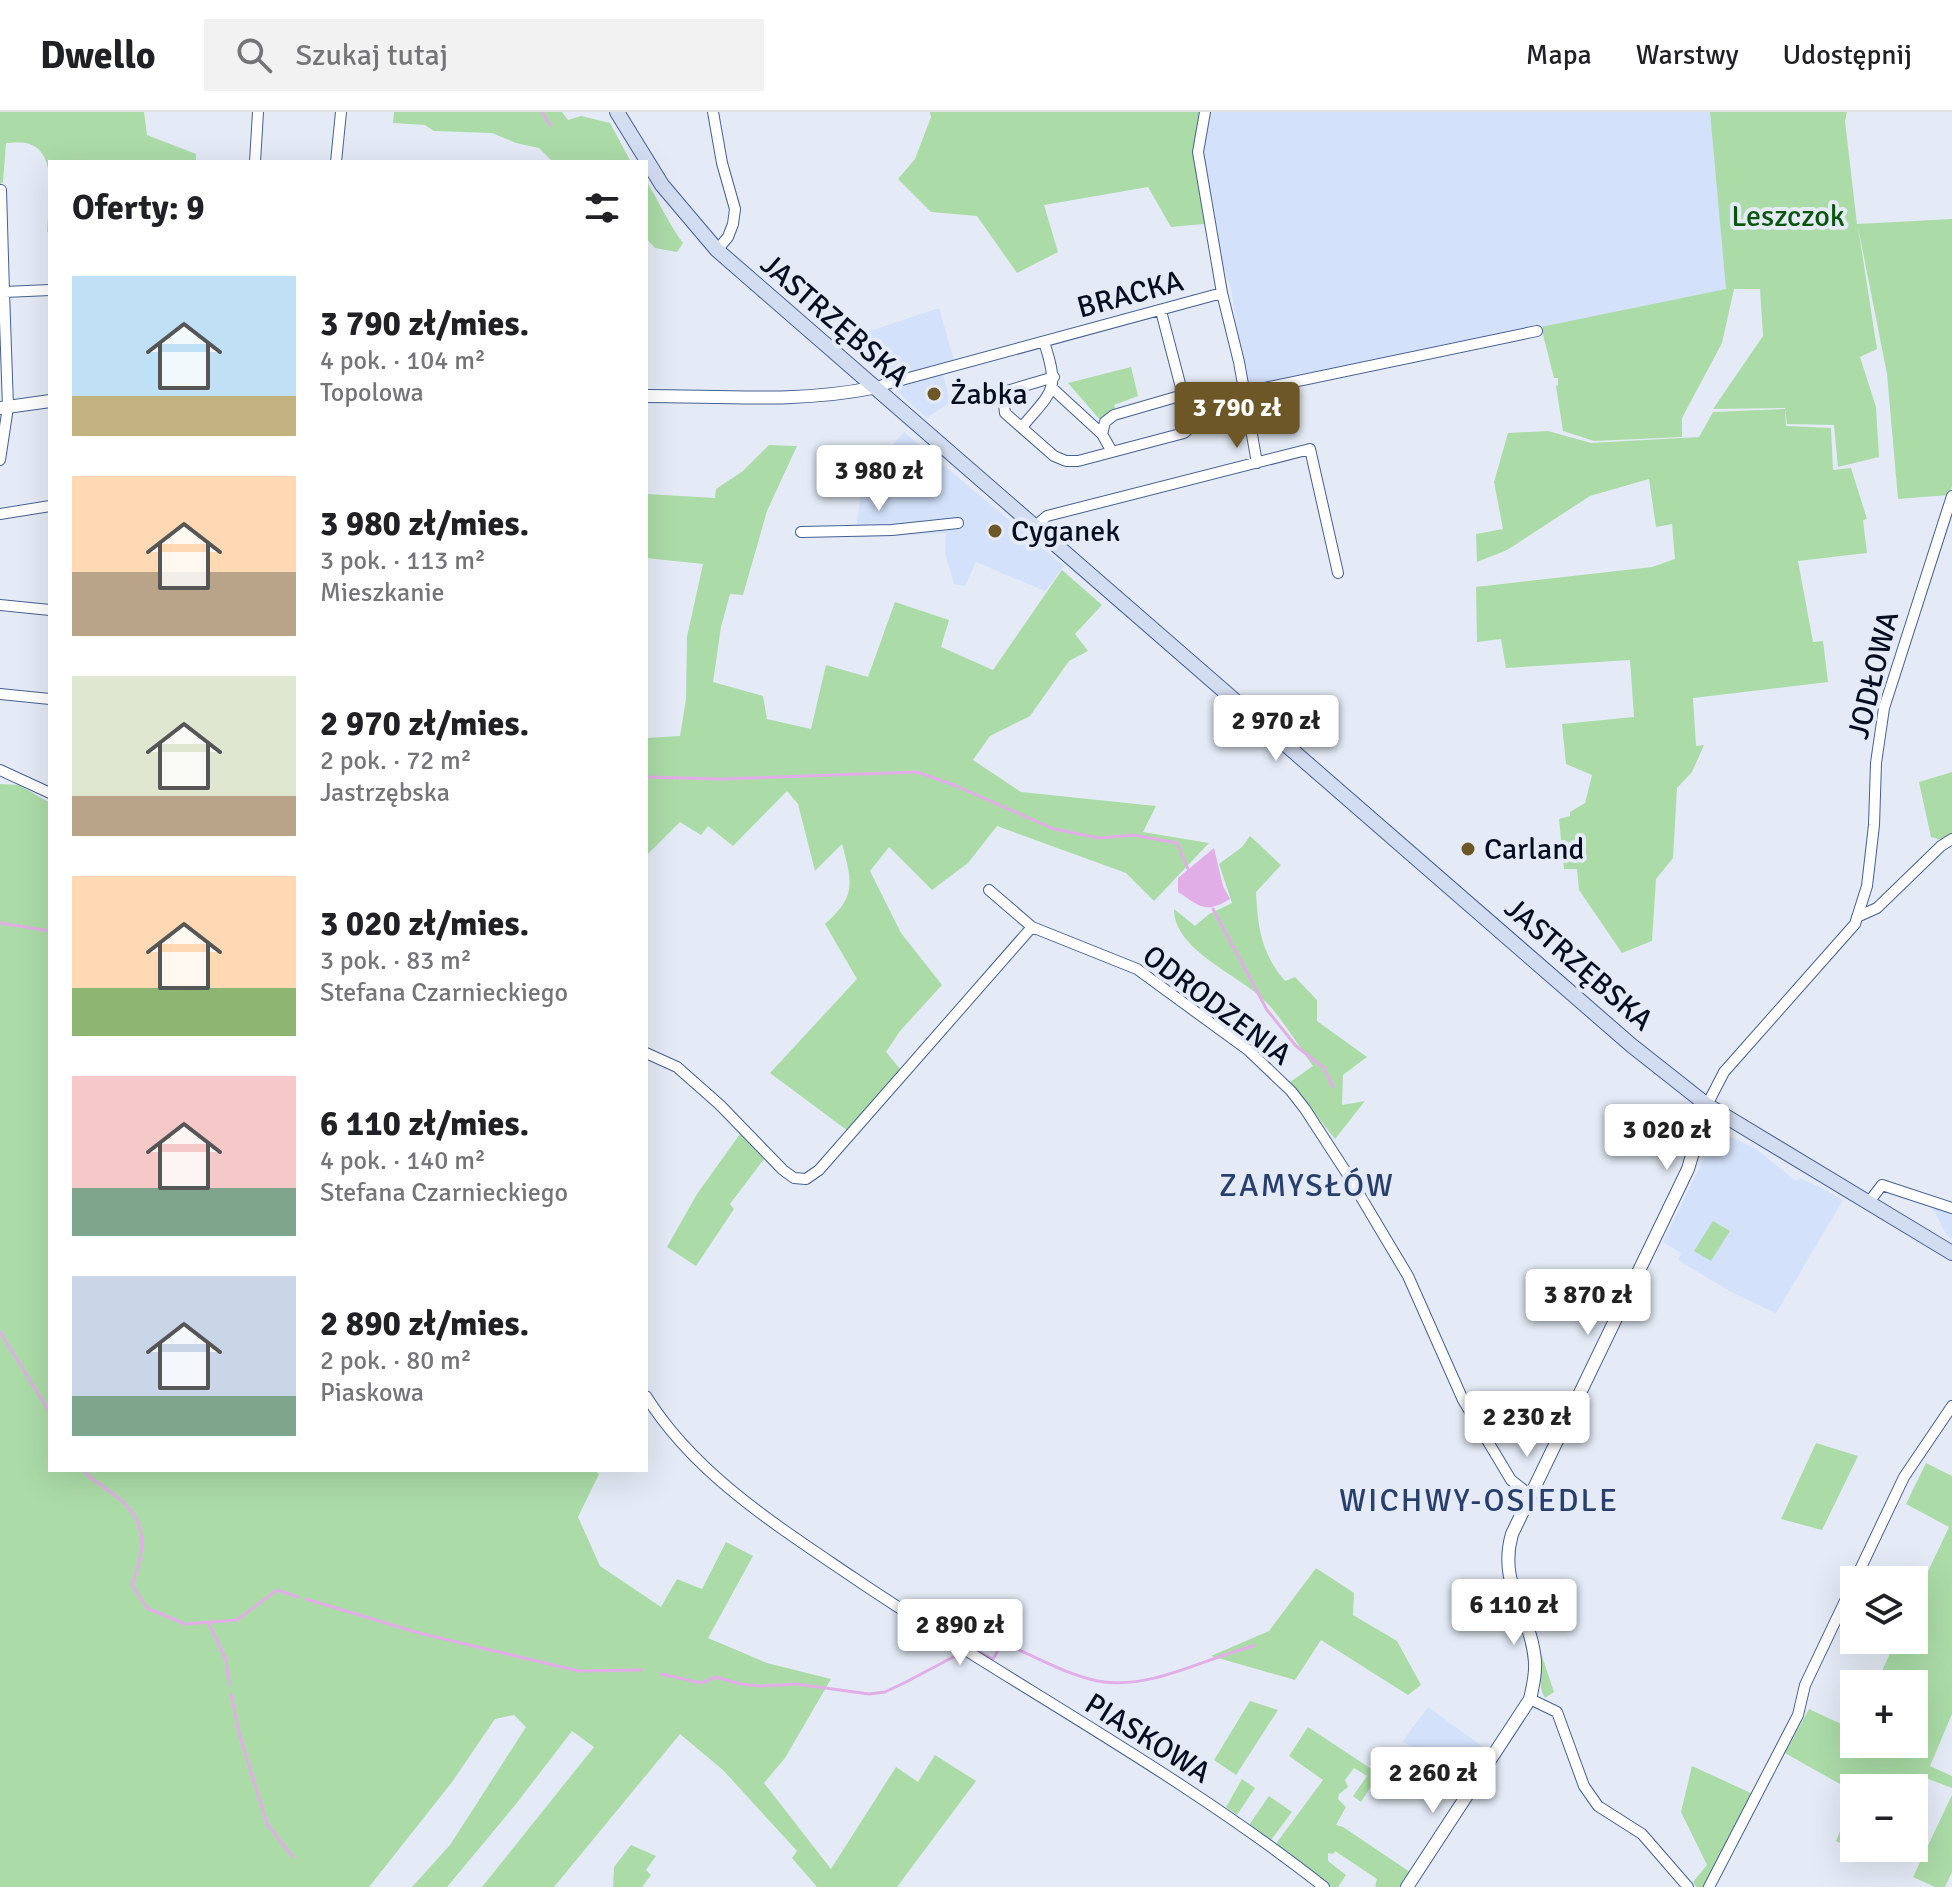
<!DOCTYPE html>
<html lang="pl">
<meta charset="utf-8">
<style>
body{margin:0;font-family:Signika,sans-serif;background:#f2f2f2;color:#202124;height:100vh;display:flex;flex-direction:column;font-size:30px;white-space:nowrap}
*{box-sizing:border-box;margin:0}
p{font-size:26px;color:#757577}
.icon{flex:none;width:44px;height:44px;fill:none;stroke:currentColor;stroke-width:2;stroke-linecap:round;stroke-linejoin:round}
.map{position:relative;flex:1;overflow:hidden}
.details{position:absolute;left:48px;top:48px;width:600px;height:1312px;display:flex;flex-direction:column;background:#fff;border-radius:0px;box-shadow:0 8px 32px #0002}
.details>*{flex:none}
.buttons{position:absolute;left:1840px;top:1454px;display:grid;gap:16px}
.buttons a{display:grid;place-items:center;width:88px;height:88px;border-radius:0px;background:#fff;box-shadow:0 8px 32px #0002;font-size:40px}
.price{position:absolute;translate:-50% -68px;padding:0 18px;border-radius:8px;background:#fff;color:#222;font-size:26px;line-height:52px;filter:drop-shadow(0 2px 4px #0008)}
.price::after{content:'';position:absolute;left:50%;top:48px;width:24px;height:18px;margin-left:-12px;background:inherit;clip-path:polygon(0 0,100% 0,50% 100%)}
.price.current{background:#6e5727;color:#fff}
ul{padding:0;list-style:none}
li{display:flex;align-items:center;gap:24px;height:200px;padding:0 24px}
li span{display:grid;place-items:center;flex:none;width:224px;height:160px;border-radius:0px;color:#555}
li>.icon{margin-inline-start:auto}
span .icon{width:96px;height:96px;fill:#fffc;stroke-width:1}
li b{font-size:34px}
h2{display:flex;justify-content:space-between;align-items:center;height:96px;padding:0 24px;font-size:34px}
header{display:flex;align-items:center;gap:48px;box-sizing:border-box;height:112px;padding:0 40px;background:#fff;border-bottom:2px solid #e0e0e0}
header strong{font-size:38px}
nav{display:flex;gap:44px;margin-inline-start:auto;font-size:28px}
.search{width:560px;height:72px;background:#f2f2f2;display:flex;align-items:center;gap:20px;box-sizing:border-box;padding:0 28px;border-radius:0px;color:#757577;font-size:30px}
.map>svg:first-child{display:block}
.built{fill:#d3e1fa}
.green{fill:#abdca7}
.water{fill:#e2aee8}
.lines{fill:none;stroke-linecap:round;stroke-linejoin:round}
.stream{stroke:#e2aee8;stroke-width:3}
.minor-casing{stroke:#466091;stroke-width:12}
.tertiary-casing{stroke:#466091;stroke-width:14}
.secondary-casing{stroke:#466091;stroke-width:16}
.minor{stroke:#fff;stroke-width:10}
.tertiary{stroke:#fff;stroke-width:12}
.secondary{stroke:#d3ddf1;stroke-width:14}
.poi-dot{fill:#6e5727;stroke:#e4ebf6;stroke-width:3}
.labels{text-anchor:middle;stroke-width:8;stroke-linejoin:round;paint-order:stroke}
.park-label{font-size:30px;fill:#08560b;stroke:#e4ebf6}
.street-label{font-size:30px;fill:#050e21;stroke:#e4ebf6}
.poi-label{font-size:30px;fill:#050e21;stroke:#e4ebf6;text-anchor:start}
.neighbourhood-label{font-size:32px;letter-spacing:2px;fill:#283f6e;stroke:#e4ebf6}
</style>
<header>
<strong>Dwello</strong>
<div class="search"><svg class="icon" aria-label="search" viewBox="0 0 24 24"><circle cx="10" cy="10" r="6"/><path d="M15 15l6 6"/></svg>Szukaj tutaj</div>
<nav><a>Mapa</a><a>Warstwy</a><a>Udostępnij</a></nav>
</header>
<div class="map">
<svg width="1952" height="1775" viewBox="0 0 1952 1775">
<rect width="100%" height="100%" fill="#e4ebf6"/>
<path class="built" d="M1207 0H1710L1727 177 1251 276 1246 273 1231 176 1216 135 1202 27Z
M939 196 954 249 941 254 950 290 927 306 840 229Z
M904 320 1064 454 1045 479 976 450 965 474 954 472 945 441 946 421 855 426 862 373 874 353Z
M1723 1021 1756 1037 1796 1069 1799 1066 1820 1075 1843 1088 1776 1201 1735 1182 1678 1148 1681 1141 1663 1130 1715 1024Z
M1931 1093 1952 1100V1127L1946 1122Z
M1428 1595 1490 1640 1464 1678 1403 1629Z"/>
<path class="green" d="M0 0H144L147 23 196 42V50H50V120H47C48 94 60 36 25 31 19 30 11 31 6 31L3 70 0 73Z
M394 0H562L568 8 581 4 610 11 631 50H553L539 36 516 31 492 21 434 19 425 13 393 11Z
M930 0H1207L1202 27 1216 129 1212 148 1204 112 1171 115 1148 75 1044 93 1058 140 1017 161 977 104 931 100 898 67 915 47 931 5Z
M1710 0H1847L1845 9 1857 112 1952 107V374L1949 383 1898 387 1887 262 1858 115 1877 237 1860 245 1876 295 1879 345 1838 355 1834 313 1787 312 1785 296 1713 297 1763 224 1760 177H1734L1722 231 1682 306V325L1594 329 1563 319 1556 274 1558 273V266H1554L1541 215 1726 177Z
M646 69C659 89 668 111 683 131L677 140 655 136 646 126Z
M1131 255 1138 284 1114 293 1115 296 1101 309 1068 271Z
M1785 297 1786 314 1831 316 1833 358 1851 356 1867 407 1863 408 1867 441 1798 449 1813 530 1823 529 1828 570 1693 586 1696 634 1704 633 1692 660 1677 676 1673 746 1656 767 1652 829 1622 841 1579 778 1577 757H1564L1559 707 1570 704V700L1585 691 1592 663 1566 652 1562 612 1634 605 1630 548 1506 556 1501 527 1477 530 1476 475 1652 455 1675 447 1672 412 1656 415 1649 367 1590 384 1507 438 1477 450 1476 422 1503 417 1494 370 1508 321 1548 319 1591 331 1699 325 1713 300Z
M769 333 797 334 767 399 743 483 730 482 721 515 713 570 763 584 767 607 811 617 826 553 868 565 895 490 949 508 941 535 993 558 1062 458 1102 493 1075 522 1088 539 1069 549 1030 604 990 624 973 648 1021 680 1156 694 1143 720 1209 731 1154 789 1126 761 997 714 968 751 932 778 889 735 870 759 901 821 942 873 900 919 886 940 901 958 848 1019 770 961 857 867 825 812C857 784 852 770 842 732L815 759 798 692 787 679 733 734 708 714 701 723 680 710 646 744V626L680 624 686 587 687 525 703 452 646 446V382L715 386 716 377 743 359Z
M1952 660V721L1941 728 1931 725 1919 670Z
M0 672 19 673 50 691V1358H594L599 1362 578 1405 600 1454 661 1495 677 1467 702 1477 726 1430 753 1444 708 1526 767 1551 831 1567 785 1646 764 1671 831 1757 896 1655 918 1670 935 1643 976 1669 897 1775H817L792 1746 797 1739 723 1658 680 1622 554 1775H482L594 1635 572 1619 516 1692 447 1775H412L450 1733 526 1615 514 1603 495 1607 452 1670 369 1775H0Z
M1250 724 1281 753 1256 780C1258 817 1261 840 1285 869L1295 865 1317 888V909L1367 945 1343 963 1342 993 1365 989 1335 1027 1290 970 1313 954C1298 933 1285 911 1268 892 1242 863 1174 840 1174 797L1195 814 1209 802 1232 791 1219 752 1242 735Z
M740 1022 764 1047 730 1092 734 1097 696 1154 667 1135 697 1082Z
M1713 1109 1730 1119 1711 1149 1694 1139Z
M1816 1331 1858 1344 1822 1418 1781 1407Z
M1926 1351 1952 1364V1602L1930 1654 1952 1664V1676L1918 1663 1912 1676H1854V1680L1785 1641 1809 1597 1854 1618V1632H1914V1572H1876L1896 1528H1914V1489L1949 1415 1906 1392Z
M1316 1456 1354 1481 1353 1503 1397 1529 1421 1573 1408 1583 1321 1528 1295 1568 1211 1544 1269 1519Z
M1538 1532 1554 1580 1545 1586C1537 1573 1542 1549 1538 1532Z
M1250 1589 1278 1598 1236 1663 1214 1648Z
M1308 1615 1379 1662 1361 1690 1353 1684 1367 1664 1354 1656 1345 1668 1348 1675 1339 1682 1338 1687 1346 1695 1336 1713 1343 1715 1410 1760 1400 1775H1375L1377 1767 1335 1739 1333 1742 1328 1741V1749L1346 1763 1338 1775H1331L1275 1733 1323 1668 1289 1644Z
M1692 1654 1753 1682 1708 1770 1702 1775H1696L1693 1770 1707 1753 1681 1700Z
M1242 1667 1255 1676 1237 1703 1226 1695Z
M1952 1683V1760L1945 1775H1935L1913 1765Z
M1269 1684 1292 1700 1271 1728 1249 1713Z
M1854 1686V1736H1882L1876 1748 1836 1729Z
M631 1733 656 1744 646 1758 651 1763 642 1775H613L614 1755Z"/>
<path class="water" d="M1214 736 1223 774 1230 787C1205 802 1201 795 1178 780V766Z"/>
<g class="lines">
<path class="stream" d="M542 0 550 13
M646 665 721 667 917 660 954 673 1054 717 1099 726 1133 723 1177 731 1188 757
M1213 797 1267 898 1296 934 1324 956 1333 975
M0 811 50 819
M0 1220 50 1301
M83 1358C95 1372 111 1378 123 1390 150 1416 143 1442 132 1473L147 1496 185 1512 237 1508 277 1478 298 1485
M306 1487 419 1521 579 1559 641 1558
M209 1512 226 1548 229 1572
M1016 1537C1043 1548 1074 1566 1104 1570 1155 1576 1205 1546 1254 1534
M978 1539 993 1547 1003 1530
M661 1562 702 1571 716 1565 741 1572 762 1574 796 1572 869 1582 885 1580 906 1570 957 1543
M231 1582 239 1621 267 1712 293 1745"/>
<defs>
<path id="minor" d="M713 0 722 51 735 97 733 112 728 125 717 138
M255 50 258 0
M336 50 341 0
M1 78 4 180
M1222 181 1239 250 1257 351
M1054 265 1007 279 1003 284 1005 301 1054 344 1066 349H1078L1184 321 1190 316V310L1161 199
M872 276 1222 181 1198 40 1205 0
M1053 277 1102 322 1111 338
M1245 280 1537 219
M1022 315C1053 278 1060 279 1044 230
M1102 322 1105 310 1114 303 1183 283
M0 348 8 295 4 180 50 178
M0 402 50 394
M1034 415 1047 404 1310 337 1338 461
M801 420 892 418 958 411
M0 493 50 498
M0 582 50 587
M0 658 50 681
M989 778 1032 815 1137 857 1248 938 1291 979 1305 997 1346 1060 1408 1164 1463 1288 1511 1368 1530 1383
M1857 805 1877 796 1941 734 1952 727
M646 941 677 955 720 993 783 1058 794 1066 806 1067 819 1058 1032 815
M1707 993 1724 960 1855 812 1867 774 1874 713 1876 651 1884 596 1952 384
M1869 1090 1882 1073 1952 1096
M646 1284C695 1363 779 1415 854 1466 1009 1571 1177 1659 1324 1775
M1855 1468 1904 1365 1952 1294
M1530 1587 1557 1600 1584 1674 1598 1694 1642 1722 1688 1775
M1709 1775 1798 1603 1805 1573 1854 1470"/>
<path id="tertiary" d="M646 284C721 284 799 291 872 276
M0 296 50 289
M1407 1775 1530 1587C1533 1574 1536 1563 1535 1550 1532 1502 1497 1474 1512 1422L1688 1057 1707 993"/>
<path id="secondary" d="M617 0 662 73 717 138 1631 933 1707 993 1952 1141"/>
</defs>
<use href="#minor" class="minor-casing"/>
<use href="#tertiary" class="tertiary-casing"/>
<use href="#secondary" class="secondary-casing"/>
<use href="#minor" class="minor"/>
<use href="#tertiary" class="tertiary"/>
<use href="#secondary" class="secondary"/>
</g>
<g class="poi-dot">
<circle cx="934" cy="282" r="8"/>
<circle cx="995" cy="419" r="8"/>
<circle cx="1468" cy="737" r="8"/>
</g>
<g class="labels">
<g class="park-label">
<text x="1788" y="114">Leszczok</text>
</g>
<g class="street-label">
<text transform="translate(1130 182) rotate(-15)" y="10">BRACKA</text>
<text transform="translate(835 208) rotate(41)" y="10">JASTRZĘBSKA</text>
<text transform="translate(1873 563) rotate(-76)" y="10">JODŁOWA</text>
<text transform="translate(1579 852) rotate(41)" y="10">JASTRZĘBSKA</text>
<text transform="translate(1217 893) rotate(37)" y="10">ODRODZENIA</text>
<text transform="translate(1148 1626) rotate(32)" y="10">PIASKOWA</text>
</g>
<g class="poi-label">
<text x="950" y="292">Żabka</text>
<text x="1011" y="429">Cyganek</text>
<text x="1484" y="747">Carland</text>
</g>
<g class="neighbourhood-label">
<text x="1307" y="1084">ZAMYSŁÓW</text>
<text x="1479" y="1399">WICHWY-OSIEDLE</text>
</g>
</g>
</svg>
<div class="buttons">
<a><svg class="icon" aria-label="layers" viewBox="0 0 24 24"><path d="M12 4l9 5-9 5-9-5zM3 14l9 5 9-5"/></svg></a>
<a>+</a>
<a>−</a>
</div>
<b class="price current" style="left:1237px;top:338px">3 790 zł</b>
<b class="price" style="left:879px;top:401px">3 980 zł</b>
<b class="price" style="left:1276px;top:651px">2 970 zł</b>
<b class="price" style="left:1667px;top:1060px">3 020 zł</b>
<b class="price" style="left:1588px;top:1225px">3 870 zł</b>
<b class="price" style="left:1527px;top:1347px">2 230 zł</b>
<b class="price" style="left:1514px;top:1535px">6 110 zł</b>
<b class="price" style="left:960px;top:1555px">2 890 zł</b>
<b class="price" style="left:1433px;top:1703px">2 260 zł</b>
<section class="details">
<h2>Oferty: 9<svg class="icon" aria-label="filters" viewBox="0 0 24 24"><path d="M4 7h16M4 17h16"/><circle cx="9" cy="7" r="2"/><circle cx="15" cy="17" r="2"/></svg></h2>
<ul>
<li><span style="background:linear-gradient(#bfe0f5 75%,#c2b280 0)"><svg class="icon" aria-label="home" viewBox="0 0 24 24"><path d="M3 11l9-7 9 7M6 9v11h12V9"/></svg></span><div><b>3 790 zł/mies.</b><p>4 pok. · 104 m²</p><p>Topolowa</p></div></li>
<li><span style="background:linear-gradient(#ffd9b3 60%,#b9a48a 0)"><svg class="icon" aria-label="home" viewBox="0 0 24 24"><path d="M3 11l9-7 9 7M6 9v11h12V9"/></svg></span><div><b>3 980 zł/mies.</b><p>3 pok. · 113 m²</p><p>Mieszkanie</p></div></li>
<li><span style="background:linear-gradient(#dfe7d0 75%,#b9a48a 0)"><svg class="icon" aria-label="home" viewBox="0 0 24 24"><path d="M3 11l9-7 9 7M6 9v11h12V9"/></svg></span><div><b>2 970 zł/mies.</b><p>2 pok. · 72 m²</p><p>Jastrzębska</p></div></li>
<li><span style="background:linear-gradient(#ffd9b3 70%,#8fb573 0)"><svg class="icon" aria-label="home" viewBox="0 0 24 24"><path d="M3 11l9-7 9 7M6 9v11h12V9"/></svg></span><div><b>3 020 zł/mies.</b><p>3 pok. · 83 m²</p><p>Stefana Czarnieckiego</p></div></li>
<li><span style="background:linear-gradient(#f6c9c9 70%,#7fa58c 0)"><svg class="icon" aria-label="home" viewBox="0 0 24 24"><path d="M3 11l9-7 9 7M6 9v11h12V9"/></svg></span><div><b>6 110 zł/mies.</b><p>4 pok. · 140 m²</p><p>Stefana Czarnieckiego</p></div></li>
<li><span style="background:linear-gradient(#c9d6e8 75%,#7fa58c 0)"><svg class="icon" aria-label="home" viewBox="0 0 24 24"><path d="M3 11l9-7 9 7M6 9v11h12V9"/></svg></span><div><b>2 890 zł/mies.</b><p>2 pok. · 80 m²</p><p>Piaskowa</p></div></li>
</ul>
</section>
</div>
